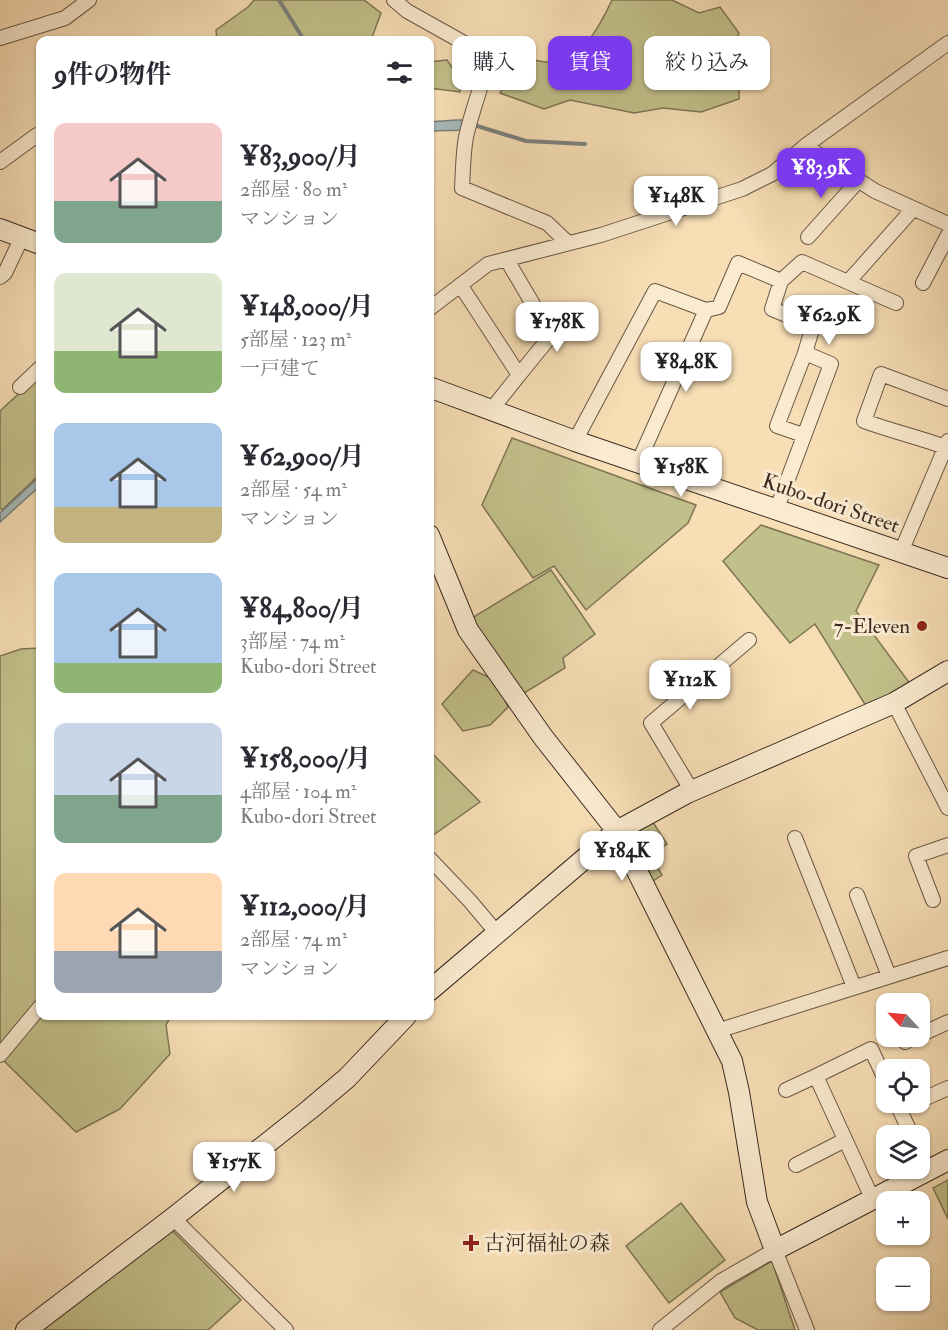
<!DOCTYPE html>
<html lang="ja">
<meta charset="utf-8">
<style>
body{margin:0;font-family:"IM FELL Double Pica","Noto Serif JP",serif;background:#f2f2f3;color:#2b2b33;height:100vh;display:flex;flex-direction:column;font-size:22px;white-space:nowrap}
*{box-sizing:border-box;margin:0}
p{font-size:20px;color:#7c7c81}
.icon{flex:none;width:33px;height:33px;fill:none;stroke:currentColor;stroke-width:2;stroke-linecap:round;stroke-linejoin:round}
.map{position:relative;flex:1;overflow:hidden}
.drawer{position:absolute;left:36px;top:36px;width:398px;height:984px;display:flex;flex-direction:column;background:#fff;border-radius:12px;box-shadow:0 2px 4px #0004}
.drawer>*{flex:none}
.banner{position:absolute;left:452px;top:36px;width:406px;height:54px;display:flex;gap:12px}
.needle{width:39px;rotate:296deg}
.buttons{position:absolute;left:876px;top:993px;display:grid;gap:12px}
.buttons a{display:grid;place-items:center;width:54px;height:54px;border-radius:12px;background:#fff;box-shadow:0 2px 4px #0004;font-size:30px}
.price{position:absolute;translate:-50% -51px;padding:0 14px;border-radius:12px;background:#fff;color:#222;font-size:20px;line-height:39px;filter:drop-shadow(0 2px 3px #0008)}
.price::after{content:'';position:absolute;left:50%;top:36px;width:18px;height:14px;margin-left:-9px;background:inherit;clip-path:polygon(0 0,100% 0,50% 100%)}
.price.active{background:#7c3aed;color:#fff}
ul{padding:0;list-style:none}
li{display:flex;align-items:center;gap:18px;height:150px;padding:0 18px}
li span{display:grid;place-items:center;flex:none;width:168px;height:120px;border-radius:12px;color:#555}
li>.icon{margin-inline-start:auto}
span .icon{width:72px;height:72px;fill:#fffc;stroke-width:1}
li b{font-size:26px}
h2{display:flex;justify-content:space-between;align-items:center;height:72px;padding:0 18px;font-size:26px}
.pill{padding:0 21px;border-radius:12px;background:#fff;box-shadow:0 2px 4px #0004;font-size:21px;line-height:54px}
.pill.active{background:#7c3aed;color:#fff}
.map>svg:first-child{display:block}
.green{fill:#c2c08a;stroke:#7e7556;stroke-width:1.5}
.water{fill:#a4b9ba;stroke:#7a807d;stroke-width:1.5}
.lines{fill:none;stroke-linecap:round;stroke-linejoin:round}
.stream{stroke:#7a807d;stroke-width:4}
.street-casing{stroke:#695747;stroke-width:16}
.secondary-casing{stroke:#3a2a22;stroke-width:22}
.street{stroke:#faeacf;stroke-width:14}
.secondary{stroke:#faeacf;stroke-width:20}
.poi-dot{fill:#8f2418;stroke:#faeacf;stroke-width:2}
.labels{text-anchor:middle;stroke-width:6;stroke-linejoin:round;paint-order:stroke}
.street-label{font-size:21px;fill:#3a2a22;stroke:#faeacf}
.poi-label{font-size:21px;fill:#3a2a22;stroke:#faeacf;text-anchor:end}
</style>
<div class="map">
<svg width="948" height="1330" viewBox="0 0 948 1330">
<rect width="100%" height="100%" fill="#f7deb5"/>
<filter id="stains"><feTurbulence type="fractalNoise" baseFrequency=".00333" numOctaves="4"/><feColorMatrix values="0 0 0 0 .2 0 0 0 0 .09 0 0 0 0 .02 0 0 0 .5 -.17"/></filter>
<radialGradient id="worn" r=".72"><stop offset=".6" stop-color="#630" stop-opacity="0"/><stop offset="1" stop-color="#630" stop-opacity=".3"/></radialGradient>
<path class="green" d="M254 0H364L381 13 371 40H217L216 30 248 7Z
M612 0H672L699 13 720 7 739 33 731 50 739 78V99L701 112 663 108 634 113 570 100 544 109 500 93 514 69 528 59C535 60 545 63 552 62 585 55 599 28 612 0Z
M447 60 460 79V92L429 88V62Z
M40 374V474L2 510 0 508V411Z
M512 438 696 505 688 523 586 610 554 566 533 578 482 505Z
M761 525 879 565 856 611 911 685 866 706 815 624 790 643 723 561Z
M551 570 595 634 563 658 565 668 521 695 472 618Z
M40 648V1016H171L166 1025 170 1054 120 1109 76 1132 0 1057V656L21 649Z
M473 670 495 680 508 707 490 725 463 731 442 704Z
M429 750 480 802 429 838Z
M649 816 667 844 650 855 662 875 653 881 622 833Z
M948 1180V1219L933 1188Z
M681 1203 725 1260 669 1303 626 1246Z
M170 1228 241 1300 208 1330H37Z
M772 1261 795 1330H758L735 1318 720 1292Z"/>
<path class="water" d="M456 120H475L474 130 429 131V122Z
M40 476V486L0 522V513Z"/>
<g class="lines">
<path class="stream" d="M279 0 304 40
M474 125 526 141 585 144"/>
<defs>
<path id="street" d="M394 0 407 11 482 53 488 60C482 86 472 110 466 137 463 153 463 171 462 188L547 223 567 242
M0 38 65 18 89 0
M805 146 875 191 948 224
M0 162 37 135
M808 237 858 181
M507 260 551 335
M0 277 5 273 22 237
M848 282 913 209
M923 283 948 235
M461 286 519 375 491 410
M429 309 488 264 601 235 742 189 772 174 805 146 948 43
M519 375 571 311
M20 387 40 368
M803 435 777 426 805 353
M575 441 655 291 706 310 719 307 738 263 781 281
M945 447C918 437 891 431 864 421L881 374 948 399
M638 463 706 310
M776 511 831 364 805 353 813 326 772 309 781 281 802 262 896 303
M901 552 948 441
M894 703 948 808
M692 791 651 723 749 640
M795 838 854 987
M429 858 470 901 496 932
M857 895 889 976
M933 900 916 856 948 845
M717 1031 948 958
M920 1035 948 1022
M905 1042 916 1036
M0 1055 40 1007
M816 1076 871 1049 886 1081
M786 1090 816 1076 872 1198
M928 1097 948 1088
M896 1102 912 1136
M920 1152 928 1170
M796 1165 845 1140
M173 1218 286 1330
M660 1330 721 1281 775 1250 807 1330"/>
<path id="secondary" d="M0 229 40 244
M429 387 575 441 948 568
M429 535 468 630 543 737 617 831 732 1061 739 1092 757 1202 775 1250 948 1160
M429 991 617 831 687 793 894 703 948 671
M26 1330 173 1218 309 1110 347 1078 406 1016"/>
</defs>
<use href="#street" class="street-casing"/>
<use href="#secondary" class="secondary-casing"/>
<use href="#street" class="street"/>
<use href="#secondary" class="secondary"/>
</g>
<g class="poi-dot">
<circle cx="922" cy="626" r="6"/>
<path d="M468 1234h6v6h6v6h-6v6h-6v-6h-6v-6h6z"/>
</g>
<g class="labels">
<g class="street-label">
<text transform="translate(831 503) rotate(19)" y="7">Kubo-dori Street</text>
</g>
<g class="poi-label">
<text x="910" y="633">7-Eleven</text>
<text x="484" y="1250" text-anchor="start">古河福祉の森</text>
</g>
</g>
<rect width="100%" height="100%" filter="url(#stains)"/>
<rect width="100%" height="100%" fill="url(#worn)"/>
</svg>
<div class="buttons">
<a><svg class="needle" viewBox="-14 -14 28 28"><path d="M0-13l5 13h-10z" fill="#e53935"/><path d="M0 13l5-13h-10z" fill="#7c7c81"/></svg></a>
<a><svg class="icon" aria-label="locate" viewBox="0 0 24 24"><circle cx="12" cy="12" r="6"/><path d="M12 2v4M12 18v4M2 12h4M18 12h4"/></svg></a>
<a><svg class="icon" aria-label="layers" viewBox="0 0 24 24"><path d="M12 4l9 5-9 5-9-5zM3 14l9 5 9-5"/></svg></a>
<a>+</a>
<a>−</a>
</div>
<b class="price active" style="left:821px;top:199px">¥83.9K</b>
<b class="price" style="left:676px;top:227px">¥148K</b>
<b class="price" style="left:829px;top:346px">¥62.9K</b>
<b class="price" style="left:557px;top:353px">¥178K</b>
<b class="price" style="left:686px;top:393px">¥84.8K</b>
<b class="price" style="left:681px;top:498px">¥158K</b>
<b class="price" style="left:690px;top:711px">¥112K</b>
<b class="price" style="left:622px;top:882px">¥184K</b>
<b class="price" style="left:234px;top:1193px">¥157K</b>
<div class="banner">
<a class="pill">購入</a>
<a class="pill active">賃貸</a>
<a class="pill">絞り込み</a>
</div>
<section class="drawer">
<h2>9件の物件<svg class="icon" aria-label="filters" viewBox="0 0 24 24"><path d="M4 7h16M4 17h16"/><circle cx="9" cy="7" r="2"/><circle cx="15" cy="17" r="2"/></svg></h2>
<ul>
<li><span style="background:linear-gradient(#f6c9c9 65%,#7fa58c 0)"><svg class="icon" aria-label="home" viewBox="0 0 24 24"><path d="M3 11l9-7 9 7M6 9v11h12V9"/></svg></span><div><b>¥83,900/月</b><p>2部屋 · 80 m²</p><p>マンション</p></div></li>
<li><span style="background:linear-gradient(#dfe7d0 65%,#8fb573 0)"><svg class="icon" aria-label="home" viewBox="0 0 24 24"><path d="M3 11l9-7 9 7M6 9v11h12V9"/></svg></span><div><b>¥148,000/月</b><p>5部屋 · 123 m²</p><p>一戸建て</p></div></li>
<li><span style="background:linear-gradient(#a9c7e8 70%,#c2b280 0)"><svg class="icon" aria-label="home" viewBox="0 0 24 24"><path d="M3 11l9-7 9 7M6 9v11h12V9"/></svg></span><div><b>¥62,900/月</b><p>2部屋 · 54 m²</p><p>マンション</p></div></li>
<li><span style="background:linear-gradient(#a9c7e8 75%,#8fb573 0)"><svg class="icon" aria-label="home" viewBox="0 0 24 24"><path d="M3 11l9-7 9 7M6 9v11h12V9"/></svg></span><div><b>¥84,800/月</b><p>3部屋 · 74 m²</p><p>Kubo-dori Street</p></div></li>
<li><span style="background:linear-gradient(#c9d6e8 60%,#7fa58c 0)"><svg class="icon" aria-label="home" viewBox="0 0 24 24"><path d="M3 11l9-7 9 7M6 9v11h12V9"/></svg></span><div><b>¥158,000/月</b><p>4部屋 · 104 m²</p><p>Kubo-dori Street</p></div></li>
<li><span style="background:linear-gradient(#ffd9b3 65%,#9aa5b1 0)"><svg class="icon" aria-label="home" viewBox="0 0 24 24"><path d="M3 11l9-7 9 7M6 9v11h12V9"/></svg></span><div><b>¥112,000/月</b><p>2部屋 · 74 m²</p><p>マンション</p></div></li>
</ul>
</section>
</div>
